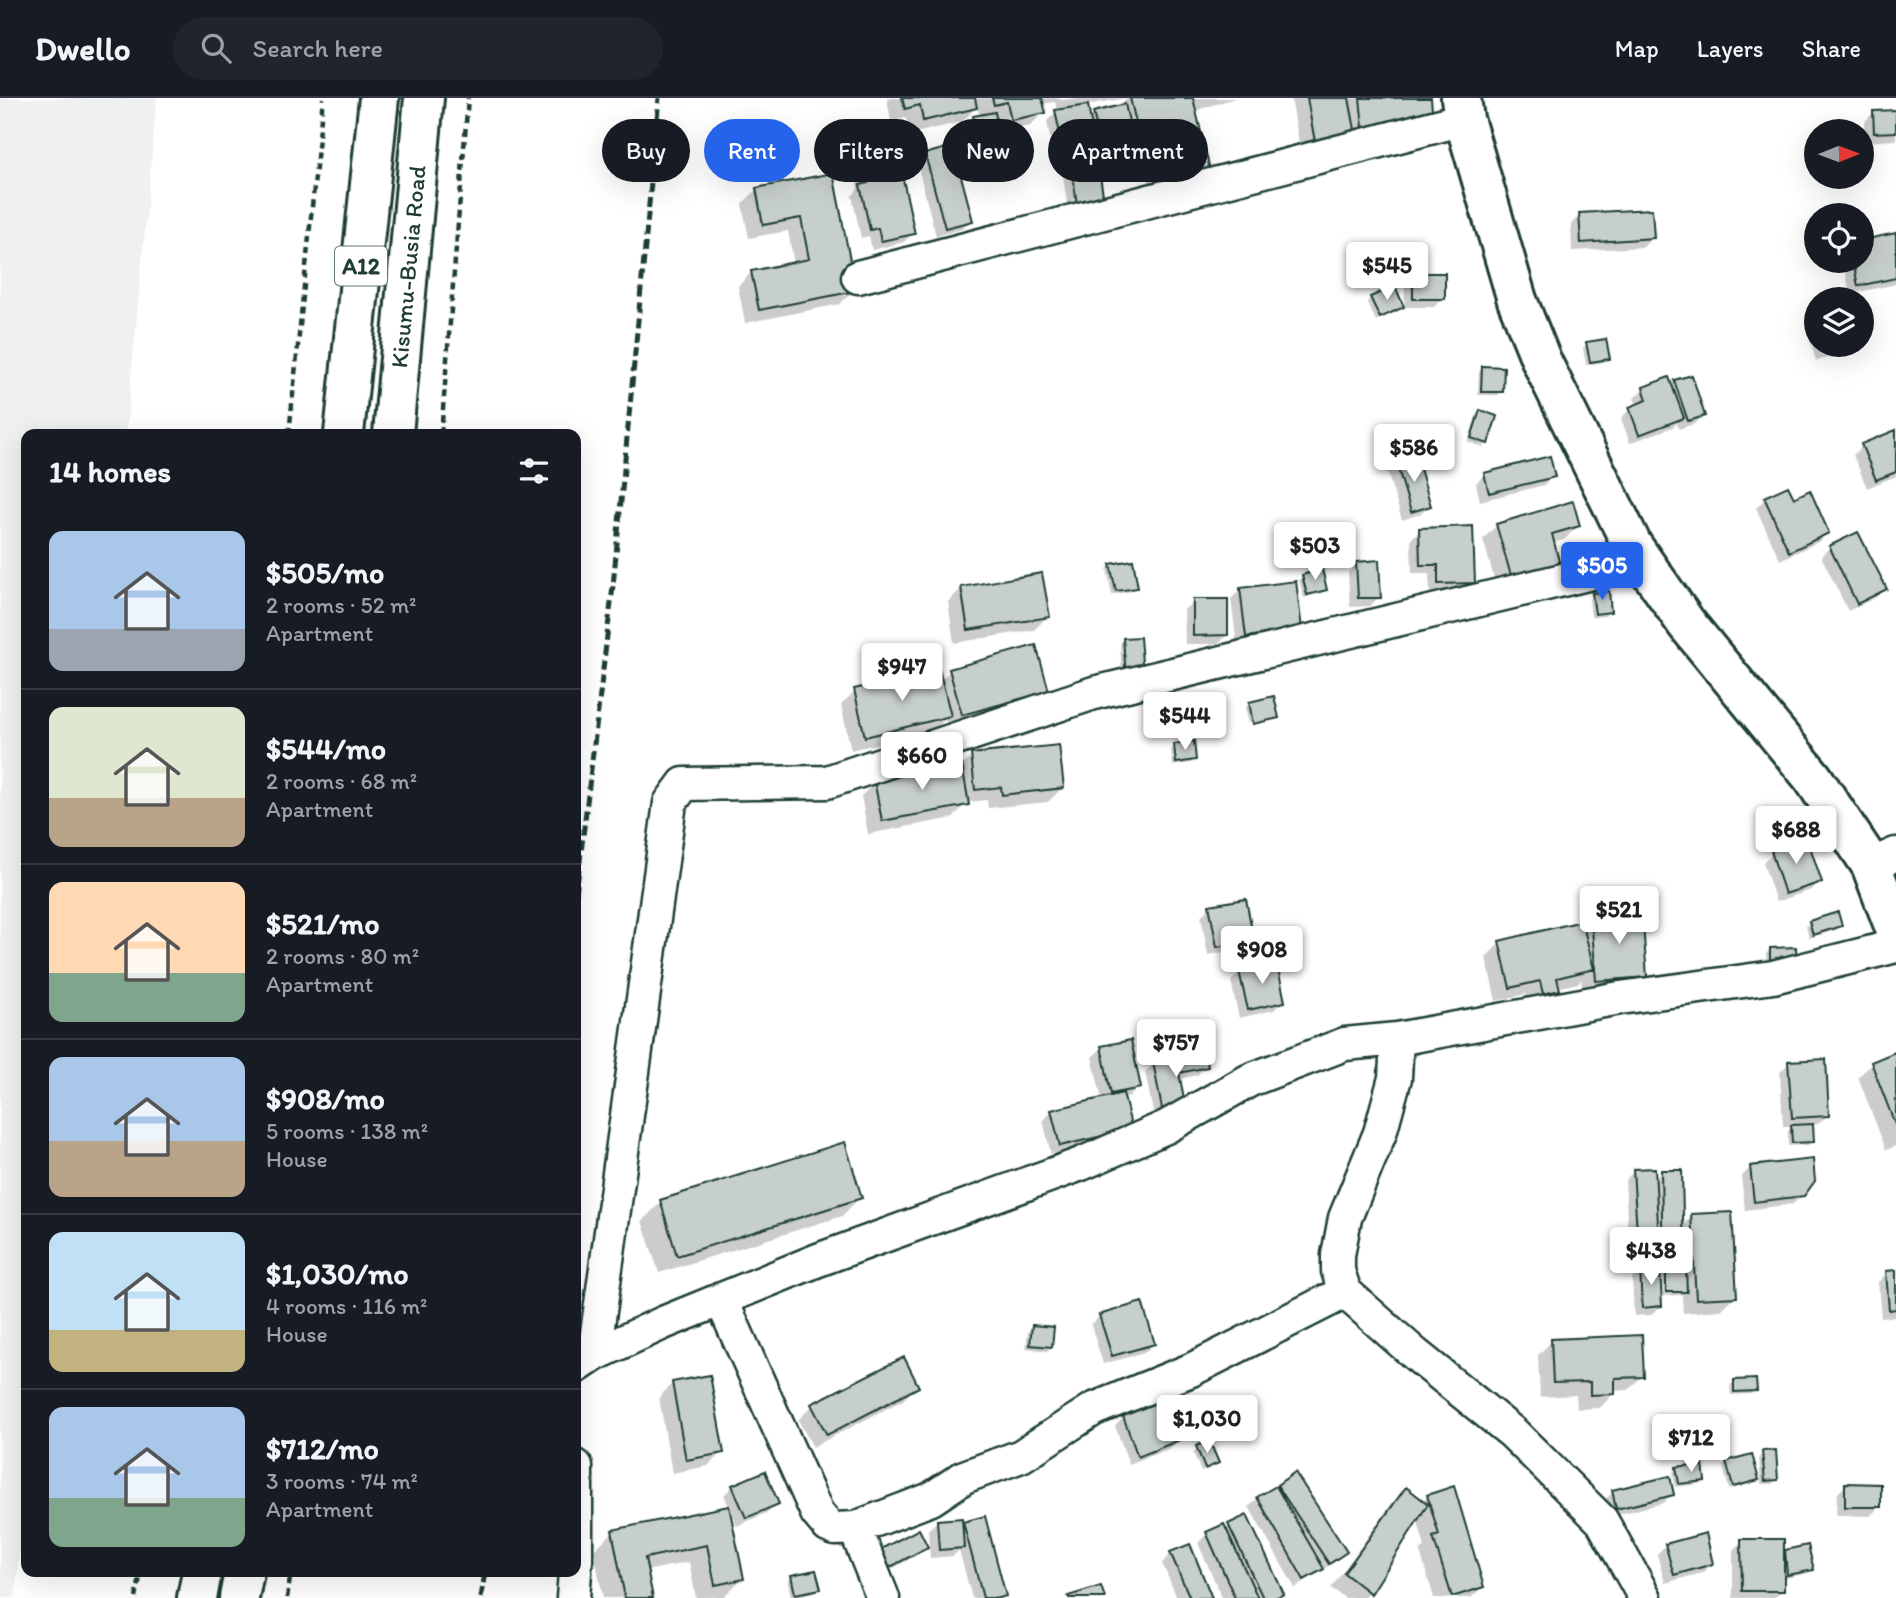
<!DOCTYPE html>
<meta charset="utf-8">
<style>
body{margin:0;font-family:Itim,sans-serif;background:#20242c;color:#f1f3f6;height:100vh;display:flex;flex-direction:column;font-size:26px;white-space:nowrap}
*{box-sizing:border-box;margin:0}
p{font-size:23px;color:#9ea1a6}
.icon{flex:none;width:38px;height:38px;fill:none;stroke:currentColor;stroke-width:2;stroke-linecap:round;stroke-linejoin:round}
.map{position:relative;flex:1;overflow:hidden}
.side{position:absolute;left:21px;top:331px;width:560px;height:1148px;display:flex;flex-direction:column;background:#171b24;border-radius:14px;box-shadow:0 7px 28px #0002}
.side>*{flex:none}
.guide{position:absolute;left:602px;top:21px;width:665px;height:63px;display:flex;gap:14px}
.needle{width:46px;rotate:89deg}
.fabs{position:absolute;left:1804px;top:21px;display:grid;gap:14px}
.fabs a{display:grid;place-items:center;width:70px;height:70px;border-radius:50%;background:#171b24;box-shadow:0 7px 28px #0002;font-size:35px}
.price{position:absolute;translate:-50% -60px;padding:0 16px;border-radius:7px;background:#fff;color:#222;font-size:23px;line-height:46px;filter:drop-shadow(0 2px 4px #0008)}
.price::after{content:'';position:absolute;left:50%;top:42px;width:21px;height:16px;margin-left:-10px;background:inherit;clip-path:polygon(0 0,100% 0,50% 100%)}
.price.selected{background:#2563eb;color:#fff}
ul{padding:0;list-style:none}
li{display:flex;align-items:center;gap:21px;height:175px;padding:0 28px}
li+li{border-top:2px solid #363941}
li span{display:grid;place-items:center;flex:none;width:196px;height:140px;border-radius:14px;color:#555}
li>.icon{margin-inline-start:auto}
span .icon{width:84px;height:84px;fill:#fffc;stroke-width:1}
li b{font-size:30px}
h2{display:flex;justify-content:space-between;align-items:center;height:84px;padding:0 28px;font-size:30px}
.tag{padding:0 24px;border-radius:32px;background:#171b24;box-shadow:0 7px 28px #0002;font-size:24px;line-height:63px}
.tag.selected{background:#2563eb;color:#fff}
header{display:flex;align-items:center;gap:42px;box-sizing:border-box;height:98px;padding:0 35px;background:#171b24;border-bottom:2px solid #363941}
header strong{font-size:33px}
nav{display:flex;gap:38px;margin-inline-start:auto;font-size:24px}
.search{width:490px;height:63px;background:#20242c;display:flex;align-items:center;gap:18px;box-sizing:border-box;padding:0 24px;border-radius:38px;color:#9ea1a6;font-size:26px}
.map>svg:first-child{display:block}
.built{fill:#eef1f0}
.shadow{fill:#0003;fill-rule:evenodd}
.building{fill:#c7cfcc;stroke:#1f3d34;stroke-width:2}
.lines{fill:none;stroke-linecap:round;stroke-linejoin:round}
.street-casing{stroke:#1f3d34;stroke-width:37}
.secondary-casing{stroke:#1f3d34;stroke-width:44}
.highway-casing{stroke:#1f3d34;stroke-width:44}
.path{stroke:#1f3d34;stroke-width:4.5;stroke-dasharray:7 5;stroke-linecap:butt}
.street{stroke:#fff;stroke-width:32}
.secondary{stroke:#fff;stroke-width:38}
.highway{stroke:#fff;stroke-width:38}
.rail{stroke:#1f3d34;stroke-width:5;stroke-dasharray:10 5;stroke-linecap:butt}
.labels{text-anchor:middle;stroke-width:7;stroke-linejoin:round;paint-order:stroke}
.shield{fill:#fff;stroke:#627771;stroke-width:2}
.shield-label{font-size:23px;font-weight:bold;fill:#1f3d34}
.street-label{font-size:24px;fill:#1f3d34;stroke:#fff}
</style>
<header>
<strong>Dwello</strong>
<div class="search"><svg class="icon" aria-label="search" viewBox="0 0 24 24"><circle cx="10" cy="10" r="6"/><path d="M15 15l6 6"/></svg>Search here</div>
<nav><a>Map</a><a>Layers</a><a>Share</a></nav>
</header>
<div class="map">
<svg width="1896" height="1500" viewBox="0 0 1896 1500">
<rect width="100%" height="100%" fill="#fff"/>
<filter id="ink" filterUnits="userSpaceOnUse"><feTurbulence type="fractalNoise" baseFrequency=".0143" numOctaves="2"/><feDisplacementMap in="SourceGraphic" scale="14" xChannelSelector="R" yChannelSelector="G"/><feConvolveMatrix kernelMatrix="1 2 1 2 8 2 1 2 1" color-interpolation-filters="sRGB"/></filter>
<g filter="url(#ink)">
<path class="built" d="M0 0H157L126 336H26V1385L15 1500H0Z"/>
<path class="shadow" d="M887 0H1061L1062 2 1076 0H1235L1194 13 1208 72 1152 96 1142 54 1134 56 1136 63 1127 72 1098 78 1069 117 1062 72 1071 62 1093 59 1087 33 1081 39 1051 44 1047 23 1057 13 1055 4 1042 6 1044 14 1030 28 997 35 996 32 992 36 973 40 970 23 974 19 980 18 977 8 962 24 910 36 906 20 891 24ZM1127 0 1117 10 1094 16 1088 21 1086 7Z
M1291 0H1429L1431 23 1301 57ZM1341 38 1307 48 1306 44Z
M1896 14V42L1865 44 1864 24 1873 15Z
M926 57 971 122 962 131 936 138 917 66Z
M866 72 913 135 904 144 872 152 869 138 861 140 852 98 858 91 856 81Z
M832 77 854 192 840 206 745 225 738 188 752 174 794 166 788 133 749 140 742 106 756 92Z
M1580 117 1652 140 1643 149 1572 153 1571 126Z
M1896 137V186L1850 196 1843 163H1862V144Z
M1414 177 1443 200 1434 209H1404L1405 186Z
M1371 200 1402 209 1376 223 1367 204Z
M1816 226V247L1845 248 1836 258 1816 263 1808 235Z
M1587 246 1608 260 1604 264 1586 267 1583 250Z
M1483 270 1502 293 1498 297H1478L1479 274Z
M1668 281 1671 288 1675 284 1703 317 1694 326 1679 331 1677 325 1673 329 1630 345 1621 320 1630 311 1638 308 1634 300 1643 291Z
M1480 314 1487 345 1483 349 1468 344 1476 318Z
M1401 330 1410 352 1406 356 1388 363 1380 341 1384 337Z
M1896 333V378L1867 390 1853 357 1862 348Z
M1396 365 1429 407 1420 416 1402 422 1387 374Z
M1485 376 1553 378 1544 387 1480 403 1476 385Z
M1765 401 1793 402 1827 435 1818 444 1780 462 1756 410Z
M1497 427 1578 428 1564 442 1552 445 1498 494 1483 441Z
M1420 432 1474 484 1464 493 1430 495 1429 475H1412L1411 441Z
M1830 449 1884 491 1875 500 1848 513 1821 458Z
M1357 465 1379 499 1370 508 1350 509 1348 474Z
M1111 467 1136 489 1132 493 1112 497 1107 471Z
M1303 478 1325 491 1321 495 1304 500 1299 482Z
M962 490 1048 518 1034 532 954 545 948 504Z
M1240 492 1301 531 1237 547 1231 501Z
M1593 497 1609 514 1605 518 1591 519 1589 501Z
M1194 503 1227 537 1218 546H1185L1184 512Z
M1139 541 1122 581 1120 546 1124 542Z
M950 573 1047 593 1033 607 948 630 945 621 935 632 851 652 841 607 855 593 940 583Z
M1249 606 1277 619 1275 622V619L1249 625 1245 610Z
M1175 648 1195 661 1191 665 1173 668 1171 652Z
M972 658 1062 690 1048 704 988 710 987 702 967 704 953 720 868 736 861 698 875 684 962 668Z
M1772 755 1820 783 1811 792 1776 804 1763 764Z
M1210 809 1252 842 1243 851 1208 857 1201 818Z
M1592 818 1645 879 1631 893 1583 896 1581 881 1578 885 1557 890 1558 892 1544 906 1529 909 1526 896 1496 903 1486 859 1500 845 1582 828Z
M1810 824 1840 828 1836 832 1809 840 1806 828Z
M1770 852 1795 865 1766 870V856Z
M1240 874 1283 903 1274 912 1239 920 1231 883Z
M1102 950 1139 989 1130 998 1123 1000 1121 1040 1051 1056 1043 1022 1052 1013 1102 1002 1092 959Z
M1896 961V1048L1886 1052 1858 979 1872 966Z
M1154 965 1206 968 1197 977 1179 981 1184 1011 1155 1024 1145 974Z
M1789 965 1828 1017 1818 1026 1811 1027 1812 1043 1808 1047 1788 1048V1033L1793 1028H1783L1780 974Z
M1750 1070 1803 1097 1793 1106 1745 1112 1741 1079Z
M1634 1073 1654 1081 1662 1074 1681 1129 1692 1118 1735 1198 1721 1212 1683 1215 1682 1197 1660 1198V1208L1651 1217 1634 1218 1632 1180 1637 1175H1630L1625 1082ZM1659 1174H1666L1662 1177 1663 1197H1660Z
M860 1099 842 1118 659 1175 642 1123 661 1104Z
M1896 1174V1219L1881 1220 1878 1184 1887 1175Z
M1100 1218 1153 1246 1144 1255 1103 1266 1091 1227Z
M1032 1229 1051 1249 1047 1253 1026 1250 1028 1233Z
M1552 1243 1642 1278 1628 1292 1613 1293V1296L1600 1310 1577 1311 1576 1297 1540 1299 1538 1257Z
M1734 1284 1755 1292 1751 1296 1731 1297 1730 1288Z
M673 1285 722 1354 708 1368 672 1375 659 1299Z
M917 1288 903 1302 813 1349 798 1322 812 1308Z
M1124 1319 1180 1341 1171 1350 1129 1366 1115 1328Z
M1663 1326 1691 1339 1687 1343 1658 1342V1330Z
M1208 1344 1217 1365 1201 1374 1193 1354Z
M1763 1355 1777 1381 1772 1386H1761L1759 1359Z
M1727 1364 1757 1381 1753 1385 1729 1392 1723 1368Z
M1677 1370 1703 1382 1699 1386 1675 1389 1673 1374Z
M1846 1387 1879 1409 1870 1418 1836 1417 1837 1396Z
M733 1388 777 1405 768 1414 737 1428 724 1397Z
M1278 1388 1345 1454 1336 1463 1295 1490 1249 1409 1258 1400Z
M1406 1391 1422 1404 1428 1398 1482 1489 1471 1500H1434L1420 1454 1425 1449 1417 1421 1364 1500H1345L1331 1490 1392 1405Z
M1613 1394 1672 1396 1663 1405 1608 1419 1604 1403Z
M728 1410 742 1481 723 1499 696 1500 689 1464 646 1473 651 1500H603L594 1452 613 1434Z
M937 1423 961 1428 964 1425 1004 1497 1002 1500H972L959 1452 953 1458 930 1460 928 1432Z
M1224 1428 1225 1432 1229 1428 1282 1495 1277 1500H1222L1198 1445 1207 1436Z
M1742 1443 1782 1458 1786 1454 1812 1471 1808 1475 1782 1481V1492L1774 1500H1733V1452Z
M1666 1447 1712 1466 1702 1475 1665 1485 1657 1456Z
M926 1448 917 1457 877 1479 869 1463Z
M1171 1456 1210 1500H1177L1162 1465Z
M792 1479 819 1490 815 1494 791 1499 788 1483Z"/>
<path class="building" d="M902 0H975L977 10 923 23 920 7 905 11Z
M992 0H1042L1046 15 1011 22 1007 4 994 7Z
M1130 0H1193L1210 72 1166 83 1156 42 1141 45Z
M1307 0H1349L1356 37 1315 44Z
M1360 0H1431L1433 23 1363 29Z
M1125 6 1138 63 1106 71 1093 14Z
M1088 7 1092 30 1060 36 1055 12Z
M1896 12V34L1874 35 1873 13Z
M995 14 998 33 977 37 973 18Z
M953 48 973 123 945 130 925 56Z
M1097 57 1104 104 1077 108 1071 61Z
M899 63 915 136 881 143 878 130 870 132 860 87 868 85 865 70Z
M833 75 856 193 759 212 751 173 809 161 801 120 763 127 756 90Z
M1652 111 1654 140 1581 145 1579 115Z
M1896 135V180L1858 188 1853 163H1862V142Z
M1413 175H1445V201H1413Z
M1395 188 1404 209 1380 220 1370 199Z
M1606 241 1610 261 1590 264 1586 244Z
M1823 247H1847V249L1825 255Z
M1482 268 1504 269 1503 294H1481Z
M1692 277 1705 318 1688 323 1674 282Z
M1669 279 1684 320 1639 337 1629 309 1647 302 1643 289Z
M1480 312 1497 318 1488 346 1471 340Z
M1402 327 1412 352 1392 360 1383 335Z
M1896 332V374L1876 382 1861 346Z
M1416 357 1431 408 1411 414 1396 364Z
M1550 358 1555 379 1489 395 1484 375Z
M1788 388 1794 400 1810 392 1829 435 1789 454 1764 399Z
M1573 403 1580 428 1552 436 1560 467 1512 481 1496 426Z
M1473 428 1475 485 1438 486V467H1420L1419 430Z
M1858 434 1887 491 1857 506 1829 448Z
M1133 462 1138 490 1116 493 1110 466Z
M1379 462 1381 500H1358L1356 464Z
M1322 471 1327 492 1307 497 1302 477Z
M1042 475 1050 519 968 532 961 489Z
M1296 483 1302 531 1246 539 1240 490Z
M1609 493 1611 514 1595 516 1592 495Z
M1193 501H1228V537L1193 538Z
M1140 539 1143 577 1126 578 1123 540Z
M1036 547 1049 593 962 617 949 571Z
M939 571 951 618 865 639 854 591Z
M1274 598 1279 620 1253 626 1249 604Z
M1194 643 1196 662 1176 665 1174 646Z
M1059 647 1064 690 1002 697 1001 689 975 692 971 656Z
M962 666 969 707 882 723 874 682Z
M1807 740 1822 784 1785 796 1771 753Z
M1246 801 1254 843 1217 849 1209 807Z
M1642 813 1647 879 1596 883 1591 817Z
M1838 814 1842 828 1813 837 1809 823Z
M1582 823 1594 871 1557 880 1560 892 1543 896 1540 883 1510 890 1499 843Z
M1796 849 1797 866H1770V850Z
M1277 865 1285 904 1248 912 1239 873Z
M1131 942 1141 990 1111 996 1101 948Z
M1205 953 1208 969 1179 975 1186 1011 1163 1016 1153 964Z
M1895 954 1896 956V1029L1871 964Z
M1826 961 1829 1018 1792 1020 1788 963Z
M1123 995 1132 1031 1060 1048 1051 1012Z
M1813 1026 1814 1044 1792 1045 1791 1027Z
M845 1044 862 1100 677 1158 660 1102Z
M1813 1061 1815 1083 1804 1098 1754 1104 1750 1068Z
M1655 1070 1660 1166 1639 1167 1633 1071Z
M1661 1072H1682L1684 1166H1663Z
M1732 1114 1737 1199 1696 1201 1691 1116Z
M1640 1169H1660L1662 1208 1642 1210Z
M1686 1171 1687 1194H1666V1172Z
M1896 1172V1211L1889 1212 1886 1173Z
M1142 1204 1155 1246 1112 1258 1099 1217Z
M1032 1227 1054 1229 1052 1249 1030 1247Z
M1642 1237 1644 1279 1615 1280V1296L1590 1297V1284L1553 1285 1551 1241Z
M904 1259 919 1289 827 1337 811 1306Z
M710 1277 724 1355 686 1362 672 1284Z
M1756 1281 1757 1293 1734 1294V1282Z
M1166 1300 1182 1341 1138 1359 1123 1318Z
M1662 1324 1693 1326V1340L1661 1338Z
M1209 1342 1219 1365 1205 1371 1196 1348Z
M1776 1352 1778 1382 1765 1383 1762 1353Z
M1752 1356 1759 1382 1733 1389 1726 1363Z
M1703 1366 1705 1383 1679 1386 1676 1369Z
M765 1373 779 1406 746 1420 732 1387Z
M1295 1374 1347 1454 1329 1466 1277 1387Z
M1670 1378 1674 1397 1616 1411 1612 1392Z
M1845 1385 1881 1386V1409H1845Z
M1276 1388 1324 1471 1304 1482 1257 1399Z
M1454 1388 1484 1489 1452 1499 1433 1439 1439 1437 1427 1397Z
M1406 1389 1428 1406 1371 1496 1344 1475Z
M729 1408 744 1481 715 1487 707 1447 645 1460 653 1500H625L612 1432Z
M1247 1417 1284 1496 1275 1500H1263L1228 1426Z
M985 1418 1006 1498 999 1500H983L963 1424Z
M962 1420 964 1450 939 1452 937 1422Z
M1224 1426 1258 1500H1235L1206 1434Z
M919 1431 928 1449 887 1471 877 1453Z
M1706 1435 1713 1466 1674 1477 1665 1446Z
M1741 1441H1784V1493H1742Z
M1190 1446 1212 1500H1190L1170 1454Z
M1808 1447 1814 1472 1787 1477 1785 1452Z
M816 1472 821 1491 795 1496 791 1477Z
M1101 1488 1105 1500H1069L1068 1498Z"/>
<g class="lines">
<defs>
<path id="street" d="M858 179 1464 21
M1871 767 1896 756
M1397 941 1395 980 1380 1035 1345 1120 1338 1157V1173L1345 1194 1415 1256 1513 1335 1602 1423 1645 1500
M721 1201 817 1415 828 1428 835 1431 855 1430 931 1401 964 1379 1021 1358 1094 1311 1191 1272 1345 1194
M594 1257 670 705 684 686 827 684 1094 595 1612 470 1632 447
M576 1269 594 1257 663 1225 818 1162 1081 1066 1166 1029 1250 982 1345 946 1397 941 1620 900 1773 879 1896 848
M576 1368V1463
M855 1430 883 1500
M573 1500 575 1474"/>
<path id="secondary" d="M1461 0 1464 21 1517 202 1542 264 1632 447 1686 525 1813 680 1871 767 1896 833"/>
<g id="highway">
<path d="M344 336 379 0"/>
<path id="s1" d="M393 336 424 0"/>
<path d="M197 1500 202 1474"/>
<path d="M239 1500 244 1474"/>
</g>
</defs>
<use href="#street" class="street-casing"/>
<use href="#secondary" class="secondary-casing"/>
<use href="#highway" class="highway-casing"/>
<path class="path" d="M289 336 323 0
M441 336 468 0
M136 1500 141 1474
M287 1500 291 1474"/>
<use href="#street" class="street"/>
<use href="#secondary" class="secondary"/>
<use href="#highway" class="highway"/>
<path class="rail" d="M576 796 613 488 659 0
M481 1500 485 1474"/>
</g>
</g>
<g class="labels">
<rect class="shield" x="335" y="148.5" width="52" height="39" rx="5"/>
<g class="shield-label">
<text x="361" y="176">A12</text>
</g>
<g class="street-label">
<text dy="8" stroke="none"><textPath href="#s1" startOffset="168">Kisumu-Busia Road</textPath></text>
</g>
</g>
</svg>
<div class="fabs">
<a><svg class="needle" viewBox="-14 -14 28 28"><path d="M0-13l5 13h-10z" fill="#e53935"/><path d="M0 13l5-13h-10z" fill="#9ea1a6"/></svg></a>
<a><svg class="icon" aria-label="locate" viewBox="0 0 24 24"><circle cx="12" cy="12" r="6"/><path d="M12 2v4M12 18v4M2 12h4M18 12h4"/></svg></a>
<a><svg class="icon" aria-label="layers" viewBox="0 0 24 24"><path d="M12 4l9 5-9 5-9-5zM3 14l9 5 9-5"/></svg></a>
</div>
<b class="price" style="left:1387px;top:204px">$545</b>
<b class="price" style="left:1414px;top:386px">$586</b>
<b class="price" style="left:1315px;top:484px">$503</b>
<b class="price selected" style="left:1602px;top:504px">$505</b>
<b class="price" style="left:902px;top:605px">$947</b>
<b class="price" style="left:1185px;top:654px">$544</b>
<b class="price" style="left:922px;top:694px">$660</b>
<b class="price" style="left:1796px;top:768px">$688</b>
<b class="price" style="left:1619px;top:848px">$521</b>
<b class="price" style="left:1262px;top:888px">$908</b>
<b class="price" style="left:1176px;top:981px">$757</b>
<b class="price" style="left:1651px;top:1189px">$438</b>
<b class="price" style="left:1207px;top:1357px">$1,030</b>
<b class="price" style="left:1691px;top:1376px">$712</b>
<div class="guide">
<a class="tag">Buy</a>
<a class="tag selected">Rent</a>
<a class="tag">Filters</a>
<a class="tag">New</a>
<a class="tag">Apartment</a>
</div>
<section class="side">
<h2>14 homes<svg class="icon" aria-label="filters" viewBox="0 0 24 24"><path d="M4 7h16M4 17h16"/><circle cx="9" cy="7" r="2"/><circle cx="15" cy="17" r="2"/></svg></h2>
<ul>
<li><span style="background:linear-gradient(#a9c7e8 70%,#9aa5b1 0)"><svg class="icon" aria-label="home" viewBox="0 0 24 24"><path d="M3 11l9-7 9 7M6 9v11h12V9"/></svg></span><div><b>$505/mo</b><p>2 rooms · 52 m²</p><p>Apartment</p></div></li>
<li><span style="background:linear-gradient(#dfe7d0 65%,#b9a48a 0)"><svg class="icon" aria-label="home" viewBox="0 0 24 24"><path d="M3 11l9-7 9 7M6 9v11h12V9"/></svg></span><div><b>$544/mo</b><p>2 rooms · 68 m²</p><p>Apartment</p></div></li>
<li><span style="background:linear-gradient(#ffd9b3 65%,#7fa58c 0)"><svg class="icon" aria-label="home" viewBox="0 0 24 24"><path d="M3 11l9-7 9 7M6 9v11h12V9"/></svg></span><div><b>$521/mo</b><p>2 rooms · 80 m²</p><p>Apartment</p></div></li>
<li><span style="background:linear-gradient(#a9c7e8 60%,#b9a48a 0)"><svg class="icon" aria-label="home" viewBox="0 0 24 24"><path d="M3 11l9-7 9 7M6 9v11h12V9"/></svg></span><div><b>$908/mo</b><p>5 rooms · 138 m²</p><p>House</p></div></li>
<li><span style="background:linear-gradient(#bfe0f5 70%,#c2b280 0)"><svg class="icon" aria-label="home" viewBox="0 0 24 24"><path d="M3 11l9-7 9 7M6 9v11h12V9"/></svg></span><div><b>$1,030/mo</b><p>4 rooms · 116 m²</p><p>House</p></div></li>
<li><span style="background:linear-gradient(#a9c7e8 65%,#7fa58c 0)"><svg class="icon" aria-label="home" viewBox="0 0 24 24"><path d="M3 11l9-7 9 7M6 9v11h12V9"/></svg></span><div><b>$712/mo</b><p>3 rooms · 74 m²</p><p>Apartment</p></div></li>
</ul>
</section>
</div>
